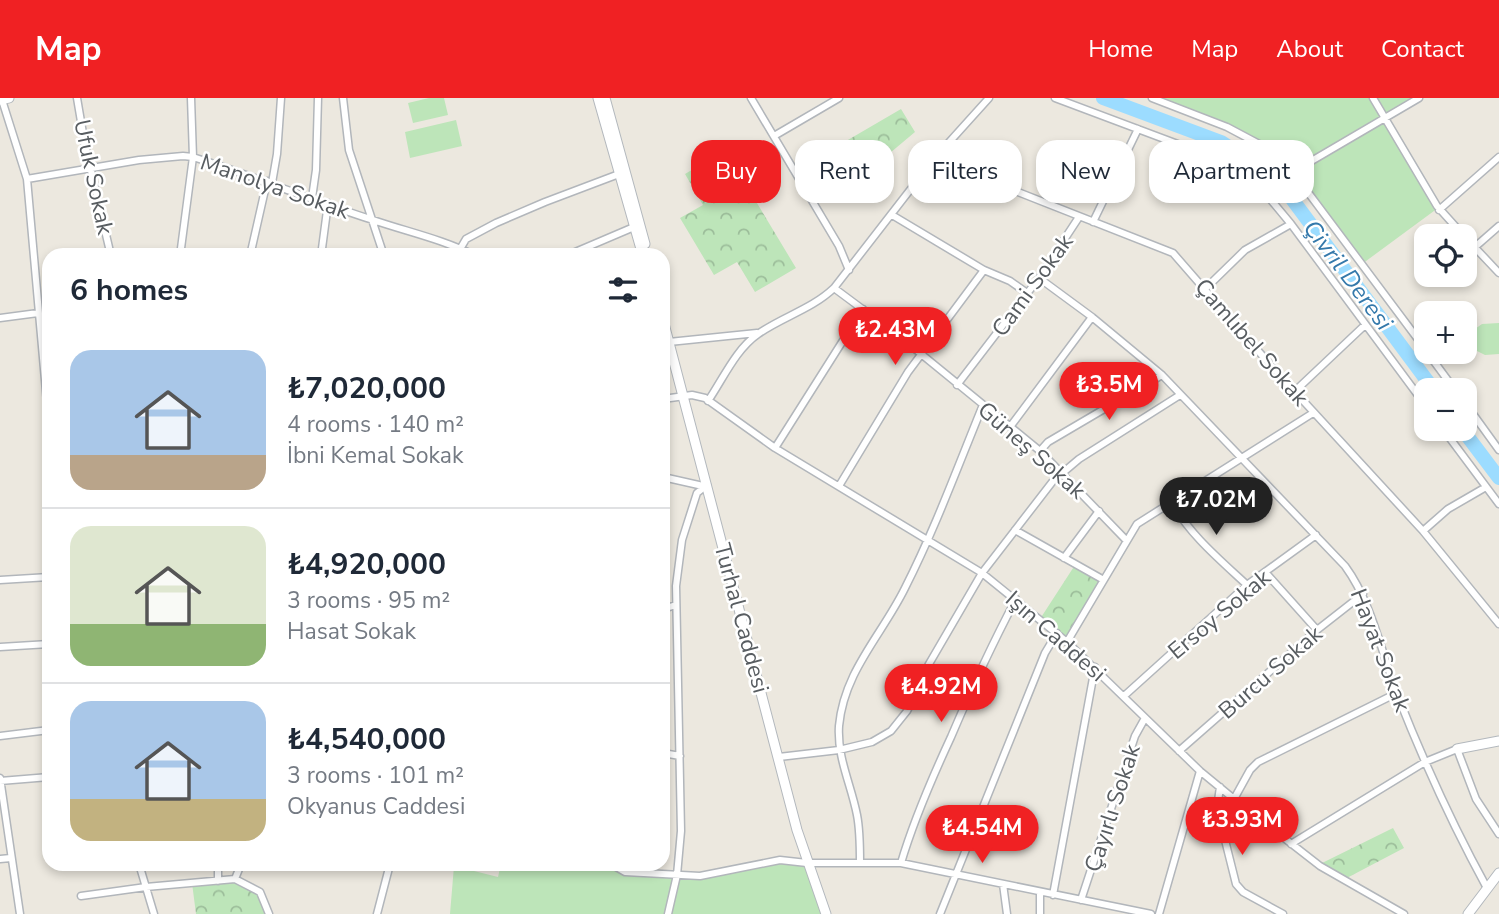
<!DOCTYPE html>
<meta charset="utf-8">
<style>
body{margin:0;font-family:"Nunito Sans",sans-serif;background:#f6f6f7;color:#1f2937;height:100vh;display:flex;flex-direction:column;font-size:26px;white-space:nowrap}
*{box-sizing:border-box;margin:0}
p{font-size:23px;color:#747a83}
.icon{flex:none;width:38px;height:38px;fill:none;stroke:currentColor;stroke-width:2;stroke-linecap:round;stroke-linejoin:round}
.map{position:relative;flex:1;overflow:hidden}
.panel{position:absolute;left:42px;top:150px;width:628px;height:623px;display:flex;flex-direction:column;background:#fff;border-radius:21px;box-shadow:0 4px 10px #0003}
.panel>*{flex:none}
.hud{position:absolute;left:691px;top:42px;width:665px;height:63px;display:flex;gap:14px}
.fabs{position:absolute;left:1414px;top:126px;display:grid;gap:14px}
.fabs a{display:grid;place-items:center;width:63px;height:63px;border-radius:14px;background:#fff;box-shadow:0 4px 10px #0003;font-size:35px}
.price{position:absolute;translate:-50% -60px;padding:0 16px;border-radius:24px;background:#f02123;color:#fff;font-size:23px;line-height:46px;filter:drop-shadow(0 2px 4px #0008)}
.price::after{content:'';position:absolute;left:50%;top:42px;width:21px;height:16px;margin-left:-10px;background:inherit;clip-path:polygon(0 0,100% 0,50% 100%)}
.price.selected{background:#222;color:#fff}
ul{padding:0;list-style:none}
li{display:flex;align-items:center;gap:21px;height:175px;padding:0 28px}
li+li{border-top:2px solid #e0e1e3}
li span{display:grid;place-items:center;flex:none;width:196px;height:140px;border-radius:21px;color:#555}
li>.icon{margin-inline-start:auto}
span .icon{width:84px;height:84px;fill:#fffc;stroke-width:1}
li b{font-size:30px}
h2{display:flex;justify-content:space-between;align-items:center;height:84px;padding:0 28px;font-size:30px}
.chip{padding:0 24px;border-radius:21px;background:#fff;box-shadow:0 4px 10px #0003;font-size:24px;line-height:63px}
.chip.selected{background:#f02123;color:#fff}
header{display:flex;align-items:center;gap:42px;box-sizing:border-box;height:98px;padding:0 35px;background:#f02123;color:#fff}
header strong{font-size:33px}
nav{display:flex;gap:38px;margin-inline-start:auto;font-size:24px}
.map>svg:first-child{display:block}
.grass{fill:#bde5b9}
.forest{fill:url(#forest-crowns)}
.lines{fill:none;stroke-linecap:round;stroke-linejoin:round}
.river{stroke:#9cdcff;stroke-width:14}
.street-casing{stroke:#b2b6bb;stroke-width:9}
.secondary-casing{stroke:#b3b8bd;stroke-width:11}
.street{stroke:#fff;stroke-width:6}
.secondary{stroke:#fff;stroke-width:9}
.labels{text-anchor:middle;stroke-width:5;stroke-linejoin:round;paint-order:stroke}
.street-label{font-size:23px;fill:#585d61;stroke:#fff}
.water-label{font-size:24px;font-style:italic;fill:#3479ab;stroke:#fff}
</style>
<header>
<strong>Map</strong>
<nav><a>Home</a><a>Map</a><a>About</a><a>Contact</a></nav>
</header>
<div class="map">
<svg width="1499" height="816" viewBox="0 0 1499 816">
<defs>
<pattern id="forest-crowns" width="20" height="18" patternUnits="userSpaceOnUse" patternTransform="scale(1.75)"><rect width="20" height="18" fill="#bde5b9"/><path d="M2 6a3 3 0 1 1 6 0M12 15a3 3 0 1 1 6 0" fill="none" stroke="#9cbd9a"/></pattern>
</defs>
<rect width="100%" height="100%" fill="#ece8df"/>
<path class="grass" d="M429 0H444L448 17 413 25 408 5Z
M1152 0H1419L1385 20 1438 110 1362 166 1291 75 1242 36Z
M456 22 462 48 410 60 405 34Z
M1499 225V256L1485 257 1475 252 1470 242 1472 233 1482 226Z
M772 763 807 765 826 816H450L454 768 498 779 501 766 611 767 619 773 701 778Z"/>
<path class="forest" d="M901 11 915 34 884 60 855 97 829 53Z
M725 52 796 170 755 194 737 164 714 177 680 120 703 107 685 76Z
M1075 467 1102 481 1067 544 1040 521Z
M1393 730 1404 750 1343 782 1318 767Z
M235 781 260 794 269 816H196L192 785Z"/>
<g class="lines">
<path class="river" d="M1103 0 1221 44 1263 71 1292 101 1434 292
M1462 331 1499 380"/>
<defs>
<path id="street" d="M77 0 85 47 111 158
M343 0 349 52 384 158
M751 0 839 148 849 172
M1055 0 1215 60 1253 84 1266 96 1291 126 1426 308
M1152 0 1227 29 1259 46 1275 60 1307 93 1426 252
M1373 0 1437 108 1464 138
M2 2 27 81 49 327
M774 38 839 0
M934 61 1173 155 1274 271 1423 433 1499 526
M1291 75 1419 0
M27 81 139 62 183 58 193 59C254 78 313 103 373 122 408 134 442 141 476 158
M272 85 277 56 281 0
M312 100 316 72 318 0
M1439 112 1499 59
M892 117 984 172 1010 183 1027 195
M1093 124 1138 31
M1465 139 1499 175
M1475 149 1499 128
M180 158 193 59 191 0
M250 158 267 83
M321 158 328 105
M456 158 466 141 496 125 545 104 619 76
M566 158 634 129
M1039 180 1092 219 1162 277 1345 468C1372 505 1381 553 1397 596 1423 662 1453 728 1487 790
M834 190 904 242 1040 353 1126 442
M1205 191 1245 152 1291 126
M0 220 38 215
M669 244 757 235
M1427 254 1455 292
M957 287 1039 180 1079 119
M1294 294 1365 227
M663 301 692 297 705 300 775 350 982 475 1067 544 1200 673 1234 701 1320 768 1404 816
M708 303C723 281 736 251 758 236 782 219 812 211 834 190L934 61 989 0
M1465 305 1499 352
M1010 329 1092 219
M1443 331 1499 406
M775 350 863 211
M1040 353 1048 344 1162 277
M663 379 703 388
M839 388 908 274 984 172
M1171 403C1189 436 1219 461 1247 487
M1015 432 1102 481
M1423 433 1448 411 1486 389
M1064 460 1099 413
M1266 475 1317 532
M0 482 49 479
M663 511 676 507
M1067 544 1137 426 1313 315
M0 549 49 546
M1124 598 1247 487 1316 437
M0 638 49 632
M1179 653 1317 532 1363 496
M663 655 680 658
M779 659 839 652 872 644 891 633 907 613 929 566 982 475 1053 383 1079 361 1180 297
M0 680 20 816
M0 683 49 679
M1220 689 1217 710 1236 786 1243 794 1283 816
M1234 701 1250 672 1258 664 1397 595
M1291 746 1425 664 1457 651 1476 701 1499 736
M0 761 11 760
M860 765C860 749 860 732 857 717 851 686 837 660 839 628 844 573 882 537 905 490 935 431 958 368 983 307
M901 765C914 721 932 680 951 639 971 592 992 546 1016 501
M139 766 154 816
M611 766 625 774 700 778 780 762 807 765H901L1151 816
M235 781 241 766
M218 783V766
M1003 786 1007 816
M1053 797 1095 569
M81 798 146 789 235 781 260 794 269 816
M1081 802 1135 638 1145 620
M377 816 390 766
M668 816 677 777 681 733 676 488 682 442 697 395 707 387
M940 816 1045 555 1057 535
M1040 816V794
M1159 816 1200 673"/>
<path id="secondary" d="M598 0 643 158
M605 0 645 146
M0 2 9 0
M663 222 797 732 826 816
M1457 651 1499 643
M1468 816 1499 775"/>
</defs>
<use href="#street" class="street-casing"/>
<use href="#secondary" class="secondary-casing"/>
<use href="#street" class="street"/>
<use href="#secondary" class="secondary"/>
</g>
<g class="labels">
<g class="street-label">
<text transform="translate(94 79) rotate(78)" y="8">Ufuk Sokak</text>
<text transform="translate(275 88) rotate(19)" y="8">Manolya Sokak</text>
<text transform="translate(1032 187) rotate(-54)" y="8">Cami Sokak</text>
<text transform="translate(1252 244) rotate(49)" y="8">Çamlıbel Sokak</text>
<text transform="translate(1032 352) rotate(41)" y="8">Güneş Sokak</text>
<text transform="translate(1219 516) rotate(-40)" y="8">Ersoy Sokak</text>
<text transform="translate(742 520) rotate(75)" y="8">Turhal Caddesi</text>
<text transform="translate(1056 538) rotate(41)" y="8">Işın Caddesi</text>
<text transform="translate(1381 552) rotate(69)" y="8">Hayat Sokak</text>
<text transform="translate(1270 574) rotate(-41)" y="8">Burcu Sokak</text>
<text transform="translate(1112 710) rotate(-72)" y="8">Çayırlı Sokak</text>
</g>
<g class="water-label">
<text transform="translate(1348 177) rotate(53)" y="8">Çivril Deresi</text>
</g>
</g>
</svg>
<div class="fabs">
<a><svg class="icon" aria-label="locate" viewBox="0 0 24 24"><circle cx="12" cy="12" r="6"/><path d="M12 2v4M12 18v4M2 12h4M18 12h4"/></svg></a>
<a>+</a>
<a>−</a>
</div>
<b class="price" style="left:895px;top:269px">₺2.43M</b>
<b class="price" style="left:1109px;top:324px">₺3.5M</b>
<b class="price selected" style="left:1216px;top:439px">₺7.02M</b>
<b class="price" style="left:941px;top:626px">₺4.92M</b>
<b class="price" style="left:1242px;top:759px">₺3.93M</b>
<b class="price" style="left:982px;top:767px">₺4.54M</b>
<div class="hud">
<a class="chip selected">Buy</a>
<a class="chip">Rent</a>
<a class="chip">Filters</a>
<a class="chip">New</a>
<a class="chip">Apartment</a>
</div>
<section class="panel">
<h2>6 homes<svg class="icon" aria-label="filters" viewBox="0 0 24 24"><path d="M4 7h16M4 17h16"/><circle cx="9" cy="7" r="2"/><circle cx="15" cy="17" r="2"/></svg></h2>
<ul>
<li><span style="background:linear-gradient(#a9c7e8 75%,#b9a48a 0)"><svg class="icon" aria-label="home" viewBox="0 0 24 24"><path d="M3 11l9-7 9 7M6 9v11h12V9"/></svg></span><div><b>₺7,020,000</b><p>4 rooms · 140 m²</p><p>İbni Kemal Sokak</p></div></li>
<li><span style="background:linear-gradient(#dfe7d0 70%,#8fb573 0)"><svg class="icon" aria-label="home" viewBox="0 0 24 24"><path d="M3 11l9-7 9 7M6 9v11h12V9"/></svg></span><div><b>₺4,920,000</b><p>3 rooms · 95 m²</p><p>Hasat Sokak</p></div></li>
<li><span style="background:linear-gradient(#a9c7e8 70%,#c2b280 0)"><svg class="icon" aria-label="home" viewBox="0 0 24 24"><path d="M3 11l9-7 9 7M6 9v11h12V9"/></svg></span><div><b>₺4,540,000</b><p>3 rooms · 101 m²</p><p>Okyanus Caddesi</p></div></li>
</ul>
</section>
</div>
